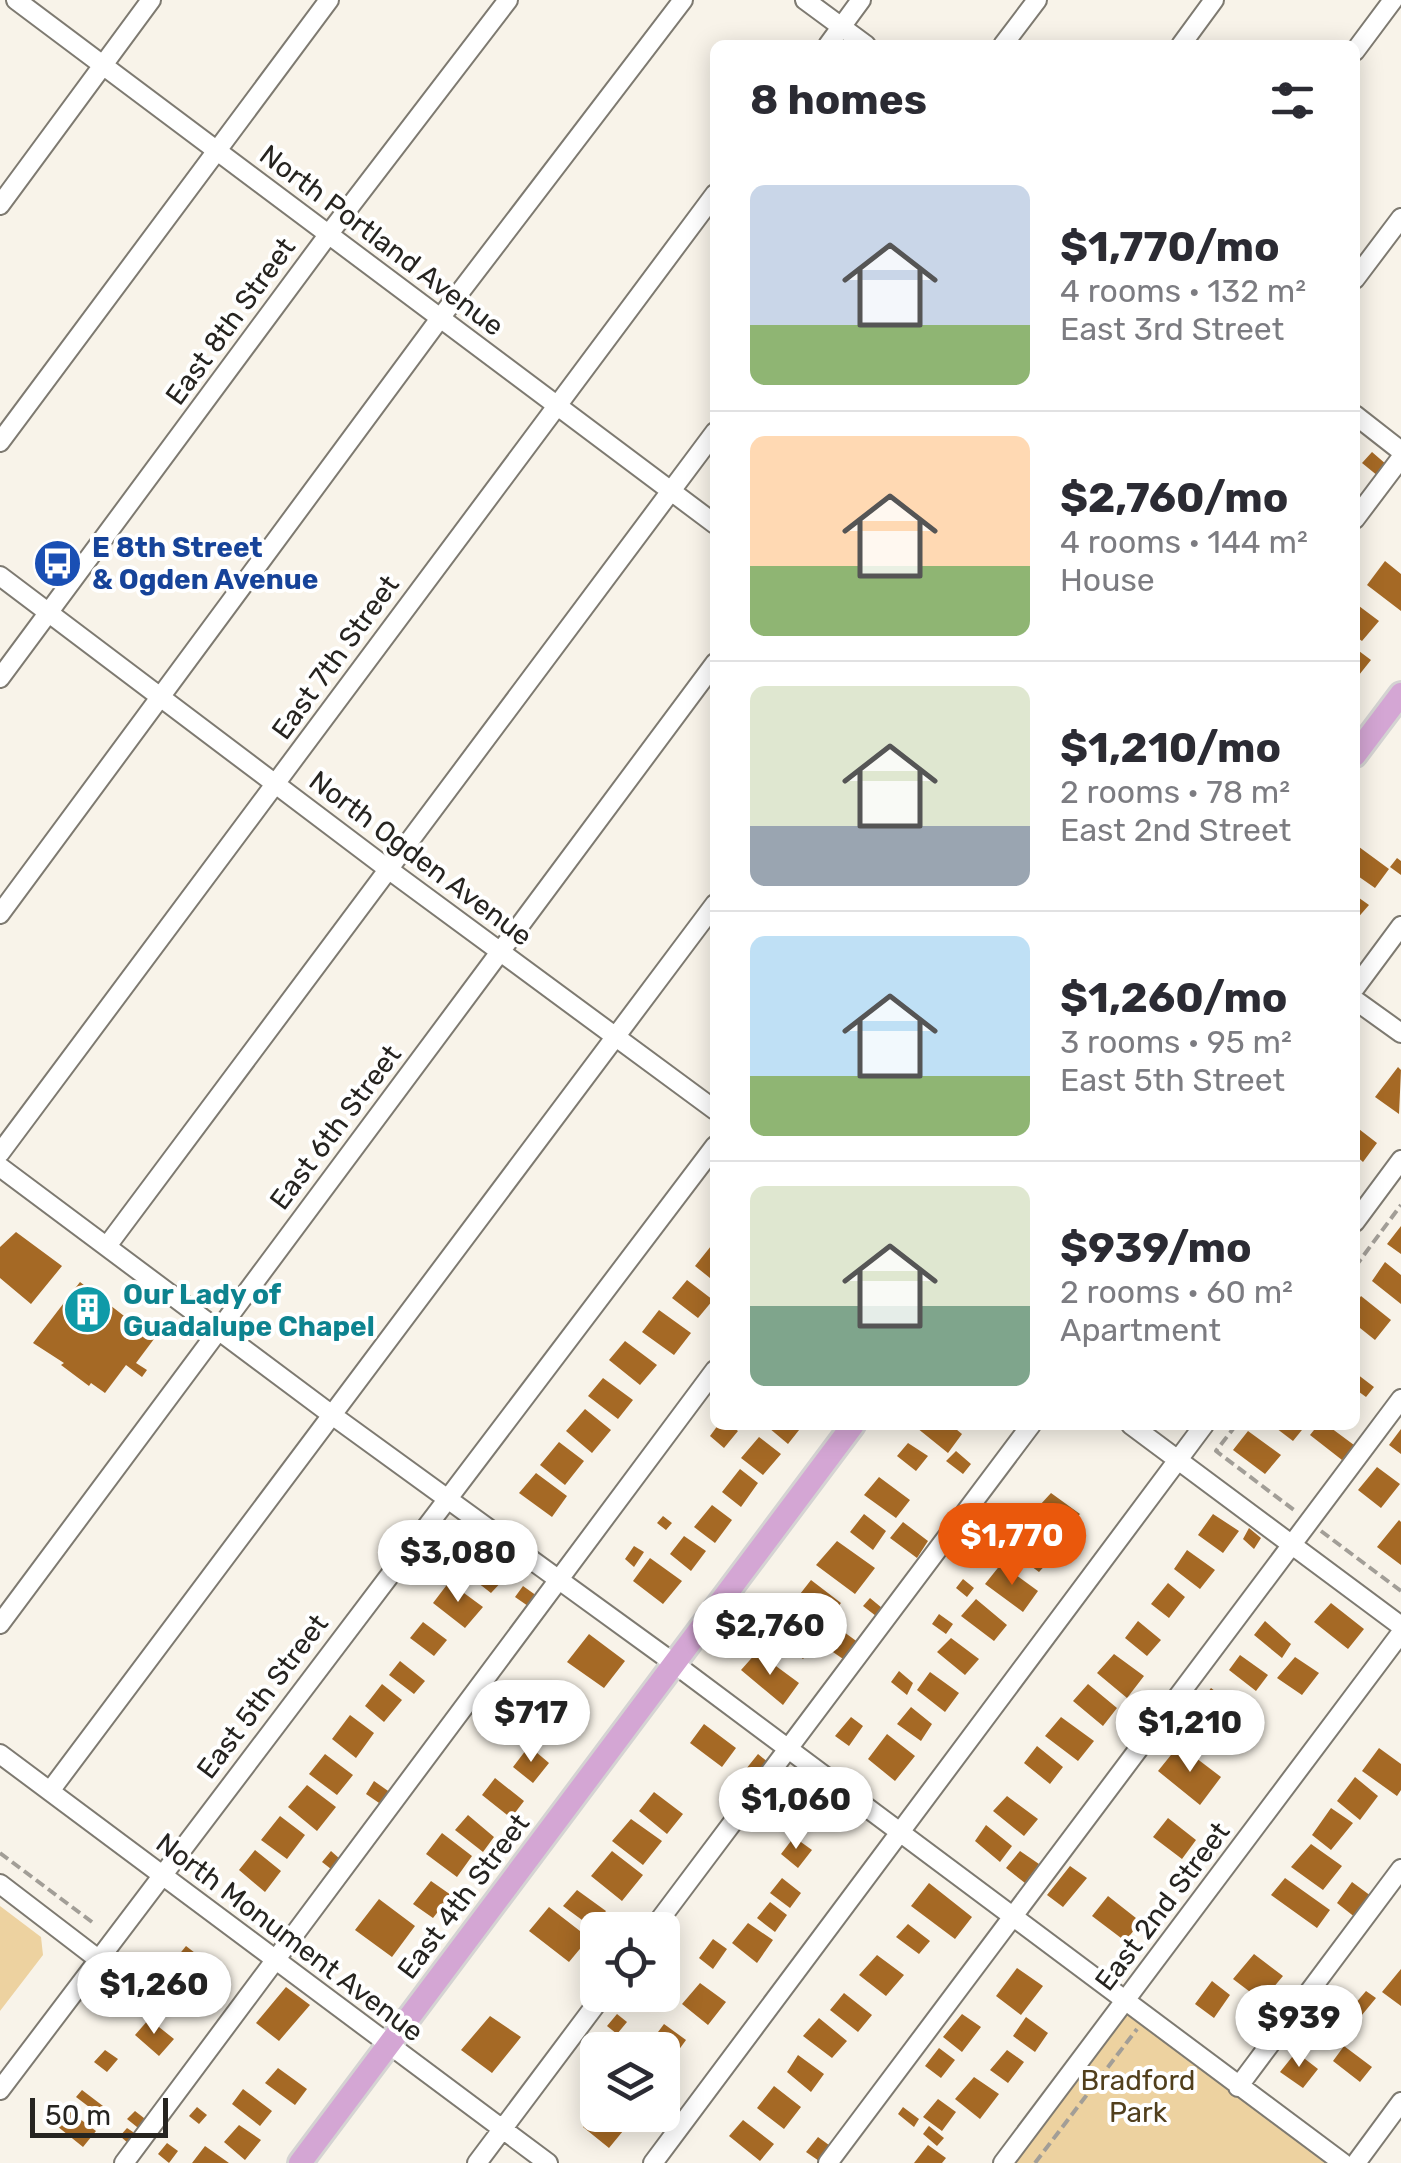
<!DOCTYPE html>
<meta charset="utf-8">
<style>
body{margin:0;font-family:Rubik,sans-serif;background:#f7f7f7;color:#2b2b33;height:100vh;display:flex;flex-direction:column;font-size:38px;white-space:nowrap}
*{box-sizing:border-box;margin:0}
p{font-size:32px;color:#7c7c81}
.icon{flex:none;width:55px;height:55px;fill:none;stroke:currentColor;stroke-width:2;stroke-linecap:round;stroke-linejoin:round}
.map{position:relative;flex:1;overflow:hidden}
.drawer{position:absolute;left:710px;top:40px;width:650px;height:1390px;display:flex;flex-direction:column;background:#fff;border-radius:15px;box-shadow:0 5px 25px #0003}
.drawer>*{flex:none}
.buttons{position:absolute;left:580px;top:1912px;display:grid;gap:20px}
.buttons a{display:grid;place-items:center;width:100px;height:100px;border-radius:15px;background:#fff;box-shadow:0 5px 25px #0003;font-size:50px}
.scale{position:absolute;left:30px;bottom:25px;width:138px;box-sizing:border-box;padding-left:10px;border:5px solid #262420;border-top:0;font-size:28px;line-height:35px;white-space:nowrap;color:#262420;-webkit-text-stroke:8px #fff;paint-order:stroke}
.price{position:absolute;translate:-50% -85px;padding:0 22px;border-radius:35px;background:#fff;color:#222;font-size:32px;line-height:65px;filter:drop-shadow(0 2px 5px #0008)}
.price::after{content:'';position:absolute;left:50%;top:60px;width:30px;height:22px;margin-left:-15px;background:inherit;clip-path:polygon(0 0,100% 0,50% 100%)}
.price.active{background:#ea580c;color:#fff}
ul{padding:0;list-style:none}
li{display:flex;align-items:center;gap:30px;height:250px;padding:0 40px}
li+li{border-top:2px solid #e1e1e2}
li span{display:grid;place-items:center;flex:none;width:280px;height:200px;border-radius:15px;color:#555}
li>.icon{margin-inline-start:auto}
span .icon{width:120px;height:120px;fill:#fffc;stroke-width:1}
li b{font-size:42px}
h2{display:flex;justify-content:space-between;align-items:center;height:120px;padding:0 40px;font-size:42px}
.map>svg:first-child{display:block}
.green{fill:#edd2a0}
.building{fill:#a56925}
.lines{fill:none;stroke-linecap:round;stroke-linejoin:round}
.minor-casing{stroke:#7e7a71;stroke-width:22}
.major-casing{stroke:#d4d3d2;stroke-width:28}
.path{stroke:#a29e97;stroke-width:4;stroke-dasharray:10 5;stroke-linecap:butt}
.minor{stroke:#fff;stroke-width:18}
.major{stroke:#d4a6d4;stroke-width:22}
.labels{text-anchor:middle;stroke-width:8;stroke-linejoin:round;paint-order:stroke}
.street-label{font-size:28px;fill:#262420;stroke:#fff}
.transit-label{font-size:28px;font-weight:bold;fill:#164399;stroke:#fff;text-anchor:start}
.culture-label{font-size:28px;font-weight:bold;fill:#0d838f;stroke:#fff;text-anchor:start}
.park-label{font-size:28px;fill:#513f1c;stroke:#fff}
</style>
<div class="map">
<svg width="1401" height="2163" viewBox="0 0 1401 2163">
<rect width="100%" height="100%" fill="#f8f3e9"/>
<path class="green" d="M0 1906 41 1937 43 1955 0 2011Z
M1125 2002 1343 2163H1003Z"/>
<path class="building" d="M1372 452 1387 465 1378 476 1362 463Z
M1385 561 1401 574V611L1367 585Z
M1355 603 1379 621 1362 641 1355 636Z
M1355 648 1371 660 1355 680Z
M1355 844 1389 869 1375 888 1355 874Z
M1397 858 1401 861V875L1390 867Z
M1355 895 1369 905 1355 921Z
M1398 1067 1401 1070 1399 1114 1375 1097Z
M1355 1126 1377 1143 1363 1162 1355 1155Z
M1401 1226V1254L1387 1244Z
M16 1232 62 1266 31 1304 0 1278V1247Z
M711 1246 715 1249V1282L695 1266Z
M1385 1262 1401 1275V1304L1372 1281Z
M687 1280 713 1300 698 1318 672 1298Z
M80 1282 154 1339 136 1363 147 1370 142 1377 126 1365 105 1393 91 1383 89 1386 61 1365 64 1363 33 1343Z
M1361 1296 1391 1320 1375 1340 1355 1324V1305Z
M659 1310 691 1333 674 1355 642 1332Z
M625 1341 657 1365 640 1385 609 1360Z
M1357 1374 1374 1387 1366 1397 1355 1389Z
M603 1378 633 1400 618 1419 588 1396Z
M585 1409 611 1430 592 1453 566 1431Z
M718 1425H730L738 1431 724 1448 710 1436Z
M772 1425H803L788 1444 769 1428Z
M920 1425H951L962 1434 948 1453 917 1428Z
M1272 1425H1306L1293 1441Z
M1318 1425H1327L1354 1445 1342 1460 1310 1435Z
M1401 1429V1454L1389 1445Z
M1248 1431 1281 1455 1265 1474 1233 1450Z
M759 1437 781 1454 763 1475 741 1458Z
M559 1442 584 1461 565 1485 540 1465Z
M908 1443 928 1456 916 1471 897 1456Z
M956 1451 971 1464 963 1474 946 1461Z
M1377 1467 1400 1484 1381 1508 1358 1490Z
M740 1469 758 1483 741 1507 722 1492Z
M536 1473 567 1496 552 1517 519 1493Z
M879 1477 910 1500 896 1518 864 1495Z
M1051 1493 1080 1514 1058 1539 1028 1518Z
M712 1505 732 1520 715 1543 694 1527Z
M1001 1508 1020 1523 1008 1538 990 1522Z
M864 1514 886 1531 873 1550 850 1532Z
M1213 1514 1239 1531 1223 1553 1198 1535Z
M663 1516 672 1523 666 1530 657 1523Z
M1399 1520 1401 1522V1565L1377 1547Z
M903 1522 928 1541 917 1558 890 1538Z
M1249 1528 1261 1538 1254 1549 1243 1539Z
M684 1536 706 1551 691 1571 670 1554Z
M1024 1537 1051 1559 1039 1572 1012 1552Z
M837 1541 875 1568 855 1594 816 1565Z
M634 1546 644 1552 634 1567 625 1559Z
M1187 1550 1215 1570 1200 1589 1174 1569Z
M477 1556 506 1577 491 1593 464 1572Z
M650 1558 682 1581 663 1604 633 1581Z
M1001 1564 1038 1591 1023 1612 985 1584Z
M963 1579 974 1588 967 1597 956 1588Z
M811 1580 841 1603 823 1626 793 1603Z
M449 1582 483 1607 465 1628 433 1603Z
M1168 1583 1185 1597 1169 1618 1151 1604Z
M523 1586 537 1596 528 1606 515 1597Z
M870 1598 882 1608 876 1616 863 1606Z
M976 1599 1007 1625 994 1641 961 1616Z
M1331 1603 1364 1629 1348 1649 1314 1622Z
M787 1613 821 1639 803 1659 772 1632Z
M939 1614 953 1624 946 1634 932 1624Z
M1138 1621 1161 1640 1147 1656 1125 1638Z
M1265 1621 1291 1644 1282 1658 1254 1635Z
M423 1622 447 1640 434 1656 410 1638Z
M844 1632 859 1643 846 1661 830 1650Z
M589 1634 625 1661 604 1688 567 1662Z
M951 1638 979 1659 965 1675 937 1652Z
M757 1652 799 1683 783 1705 741 1670Z
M1114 1654 1144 1676 1127 1698 1097 1673Z
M1240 1655 1268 1675 1256 1691 1229 1670Z
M1295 1657 1319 1673 1302 1695 1277 1678Z
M400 1661 425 1681 414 1694 389 1675Z
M899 1671 913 1683 907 1695 891 1682Z
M930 1672 959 1693 945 1712 917 1690Z
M382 1684 402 1700 384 1722 365 1706Z
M1088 1684 1117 1708 1103 1726 1073 1701Z
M1211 1688 1234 1706 1223 1722 1199 1704Z
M549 1702 580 1726 566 1743 535 1720Z
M1191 1706 1213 1723 1206 1732 1183 1714Z
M911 1707 932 1724 921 1741 897 1724Z
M350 1715 374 1733 356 1758 332 1739Z
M851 1717 863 1726 849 1746 835 1736Z
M1061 1717 1094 1741 1078 1761 1045 1736Z
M704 1724 736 1748 722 1767 690 1743Z
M887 1734 915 1756 895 1781 868 1759Z
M1179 1745 1221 1777 1200 1805 1158 1771Z
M529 1746 549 1763 533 1783 513 1767Z
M1037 1746 1063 1767 1050 1784 1024 1763Z
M1379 1748 1401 1764V1790L1397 1796 1362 1771Z
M325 1754 353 1775 337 1795 309 1774Z
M758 1754 769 1763 757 1778 746 1769Z
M786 1777 801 1790 790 1805 775 1792Z
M1355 1777 1378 1796 1360 1820 1337 1801Z
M495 1778 524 1801 511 1818 482 1795Z
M374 1781 391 1793 382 1805 366 1794Z
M307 1785 336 1807 317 1831 288 1807Z
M654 1792 683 1814 667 1834 639 1811Z
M1007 1796 1038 1819 1024 1836 993 1811Z
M1331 1808 1353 1823 1331 1850 1312 1835Z
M468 1815 494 1837 483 1852 455 1830Z
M280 1816 305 1835 287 1859 261 1840Z
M1168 1818 1196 1840 1182 1859 1153 1837Z
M631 1819 662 1841 643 1865 612 1841Z
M986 1825 1012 1846 1000 1862 975 1841Z
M442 1833 472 1856 457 1877 426 1854Z
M794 1837 812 1850 798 1868 781 1854Z
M1311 1844 1342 1866 1323 1890 1291 1867Z
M255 1850 281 1871 265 1892 239 1870Z
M331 1851 340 1859 331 1869 322 1862Z
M612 1851 643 1875 622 1901 591 1876Z
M1020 1851 1039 1864 1025 1883 1006 1868Z
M1070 1866 1087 1878 1063 1907 1047 1895Z
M782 1878 801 1893 790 1908 770 1893Z
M1285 1878 1330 1910 1317 1928 1271 1895Z
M431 1881 451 1895 433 1918 413 1904Z
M1352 1882 1371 1896 1356 1918 1337 1903Z
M929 1883 972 1917 955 1939 911 1906Z
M577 1890 606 1911 593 1928 563 1906Z
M1108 1896 1141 1922 1125 1941 1092 1916Z
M379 1899 415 1926 392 1957 355 1930Z
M770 1902 787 1915 775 1932 757 1918Z
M549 1907 589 1938 569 1962 529 1931Z
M748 1923 773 1940 757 1963 732 1943Z
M908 1924 930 1941 919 1954 896 1937Z
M713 1939 727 1949 713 1969 699 1958Z
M186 1946 221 1973 208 1989 173 1962Z
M1254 1954 1283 1976 1262 2001 1233 1979Z
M877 1955 904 1975 886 1996 859 1975Z
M1017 1968 1043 1986 1021 2015 996 1996Z
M1401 1969V2006L1382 1992Z
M163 1973 193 1996 178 2014 148 1991Z
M1212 1981 1230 1995 1214 2018 1195 2004Z
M700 1983 726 2002 708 2025 682 2004Z
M286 1987 310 2005 279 2041 256 2023Z
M1366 1991 1376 1998 1352 2027 1342 2019Z
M844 1993 872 2015 858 2032 830 2010Z
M1314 2009 1333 2021 1319 2039 1300 2026Z
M617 2014 627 2022 617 2034 607 2026Z
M962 2014 981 2027 962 2052 943 2037Z
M490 2016 521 2037 492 2073 461 2050Z
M1026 2017 1048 2033 1035 2052 1013 2036Z
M819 2018 847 2041 832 2058 803 2036Z
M149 2019 174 2039 159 2056 135 2035Z
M664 2024 686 2040 670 2062 662 2056V2050H655L649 2044Z
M1344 2046 1372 2067 1360 2082 1333 2061Z
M939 2048 955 2060 941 2078 925 2066Z
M105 2050 118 2059 107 2072 94 2062Z
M1007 2050 1024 2062 1008 2083 990 2070Z
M1296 2052 1318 2069 1303 2088 1280 2072Z
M798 2055 824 2074 811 2092 787 2072Z
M278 2068 307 2089 295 2105 265 2083Z
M974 2077 999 2094 980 2119 955 2099Z
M774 2086 801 2107 784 2129 757 2108Z
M243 2089 272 2111 260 2126 232 2104Z
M82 2090 103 2106 97 2113 76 2097Z
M938 2099 956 2112 942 2131 923 2117Z
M64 2107 96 2131 83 2147 52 2122Z
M197 2107 207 2115 199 2124 189 2116Z
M903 2107 919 2119 914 2127 898 2114Z
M598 2110V2115H603L623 2131 609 2148 583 2127Z
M135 2111 149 2122 142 2131 127 2119Z
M743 2120 774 2144 760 2161 729 2136Z
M239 2125 261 2140 245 2160 224 2142Z
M929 2126 944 2138 937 2146 923 2134Z
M127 2128 136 2134 129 2144 120 2136Z
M818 2137 833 2148 822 2163 806 2152Z
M167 2143 178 2151 169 2163 158 2154Z
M928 2145 946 2158 942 2163H914Z
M205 2146 229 2163H192Z"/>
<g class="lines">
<defs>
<path id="minor" d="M16 0 715 524
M805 0 866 45
M828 45 861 0
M1003 45 1037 0
M1181 45 1214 0
M1355 51 1393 0
M0 205 151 0
M1355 279 1401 218
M1355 415 1401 451
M0 442 329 0
M1355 519 1401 458
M0 576 388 869 715 1110
M0 678 328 235 508 0
M0 914 441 317 683 0
M1355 988 1401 926
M1355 1000 1401 1033
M0 1153 715 194
M0 1167 332 1415 664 1656 1343 2163
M1355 1222 1401 1160
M107 1246 715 432
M1131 1425 1401 1626
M0 1624 715 663
M0 1754 548 2163
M50 1791 715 904
M0 1884 98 1959
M652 1930 1031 1425
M1238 2087 1401 1869
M0 2090 715 1146
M124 2163 715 1370
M477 2163 603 1995
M653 2163 1204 1425
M828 2163 1401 1399
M1003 2163 1401 1633
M1356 2163 1401 2102"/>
<path id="major" d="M1355 755 1401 694
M300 2163 853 1425"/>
</defs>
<use href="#minor" class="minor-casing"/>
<use href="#major" class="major-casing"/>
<path class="path" d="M1355 1267 1401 1205
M1236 1425 1216 1451 1294 1510
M1321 1531 1401 1591
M0 1853 92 1922
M1035 2163 1137 2029"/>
<use href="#minor" class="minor"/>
<use href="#major" class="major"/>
</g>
<defs>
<symbol id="bus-disc" viewBox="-11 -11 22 22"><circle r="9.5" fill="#1a4fb4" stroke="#fff"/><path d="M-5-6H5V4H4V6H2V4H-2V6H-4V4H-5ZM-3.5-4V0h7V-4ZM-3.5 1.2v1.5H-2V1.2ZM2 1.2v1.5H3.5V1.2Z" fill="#fff"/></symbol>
<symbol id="building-disc" viewBox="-11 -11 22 22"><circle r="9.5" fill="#0f9aa8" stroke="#fff"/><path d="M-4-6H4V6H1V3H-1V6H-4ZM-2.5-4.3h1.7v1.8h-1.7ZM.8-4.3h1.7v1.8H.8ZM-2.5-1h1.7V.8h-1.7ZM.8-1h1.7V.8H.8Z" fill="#fff"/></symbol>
</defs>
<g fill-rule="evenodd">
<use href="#bus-disc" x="30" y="536" width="55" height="55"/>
<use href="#building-disc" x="60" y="1282" width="55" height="55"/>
</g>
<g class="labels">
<g class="street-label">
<text transform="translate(382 240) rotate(37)" y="10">North Portland Avenue</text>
<text transform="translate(230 321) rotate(-54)" y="10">East 8th Street</text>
<text transform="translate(335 657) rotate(-54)" y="10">East 7th Street</text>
<text transform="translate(421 858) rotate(37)" y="10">North Ogden Avenue</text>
<text transform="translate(335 1127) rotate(-53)" y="10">East 6th Street</text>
<text transform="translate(262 1696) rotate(-53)" y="10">East 5th Street</text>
<text transform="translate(463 1896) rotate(-53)" y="10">East 4th Street</text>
<text transform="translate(1162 1906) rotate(-53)" y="10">East 2nd Street</text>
<text transform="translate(290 1937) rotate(37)" y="10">North Monument Avenue</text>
</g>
<g class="transit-label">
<text x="92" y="557">E 8th Street<tspan x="92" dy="32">&amp; Ogden Avenue</tspan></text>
</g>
<g class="culture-label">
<text x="123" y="1304">Our Lady of<tspan x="123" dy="32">Guadalupe Chapel</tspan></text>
</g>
<g class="park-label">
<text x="1138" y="2090">Bradford<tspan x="1138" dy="32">Park</tspan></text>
</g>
</g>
</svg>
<div class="buttons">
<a><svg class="icon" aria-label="locate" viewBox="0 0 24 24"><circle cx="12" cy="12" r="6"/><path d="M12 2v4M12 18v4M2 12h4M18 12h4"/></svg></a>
<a><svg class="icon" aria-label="layers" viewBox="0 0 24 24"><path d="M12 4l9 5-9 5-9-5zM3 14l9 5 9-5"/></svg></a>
</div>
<div class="scale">50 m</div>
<b class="price active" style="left:1012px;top:1588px">$1,770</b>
<b class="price" style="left:458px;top:1605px">$3,080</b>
<b class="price" style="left:770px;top:1678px">$2,760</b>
<b class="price" style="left:531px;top:1765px">$717</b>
<b class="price" style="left:1190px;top:1775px">$1,210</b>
<b class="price" style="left:796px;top:1852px">$1,060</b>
<b class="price" style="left:154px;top:2037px">$1,260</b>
<b class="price" style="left:1299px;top:2070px">$939</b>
<section class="drawer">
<h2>8 homes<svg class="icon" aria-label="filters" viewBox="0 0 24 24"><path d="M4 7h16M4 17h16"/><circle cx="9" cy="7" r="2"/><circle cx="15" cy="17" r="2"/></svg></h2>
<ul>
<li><span style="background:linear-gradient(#c9d6e8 70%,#8fb573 0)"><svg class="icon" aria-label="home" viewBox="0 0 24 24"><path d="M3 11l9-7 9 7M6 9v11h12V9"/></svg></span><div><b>$1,770/mo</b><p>4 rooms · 132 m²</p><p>East 3rd Street</p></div></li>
<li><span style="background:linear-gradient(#ffd9b3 65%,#8fb573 0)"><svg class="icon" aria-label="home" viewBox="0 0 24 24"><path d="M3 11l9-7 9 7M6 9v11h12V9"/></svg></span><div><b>$2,760/mo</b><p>4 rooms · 144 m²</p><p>House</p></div></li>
<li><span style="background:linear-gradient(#dfe7d0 70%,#9aa5b1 0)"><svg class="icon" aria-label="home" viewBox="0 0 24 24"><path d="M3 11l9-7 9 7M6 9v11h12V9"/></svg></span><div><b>$1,210/mo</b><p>2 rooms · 78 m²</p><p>East 2nd Street</p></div></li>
<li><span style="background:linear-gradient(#bfe0f5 70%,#8fb573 0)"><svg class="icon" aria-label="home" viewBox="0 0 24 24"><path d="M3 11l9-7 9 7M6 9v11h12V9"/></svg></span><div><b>$1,260/mo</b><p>3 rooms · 95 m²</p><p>East 5th Street</p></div></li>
<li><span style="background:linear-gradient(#dfe7d0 60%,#7fa58c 0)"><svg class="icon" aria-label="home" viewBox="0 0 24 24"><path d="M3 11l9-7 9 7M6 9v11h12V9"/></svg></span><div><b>$939/mo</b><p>2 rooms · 60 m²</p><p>Apartment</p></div></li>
</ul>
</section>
</div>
